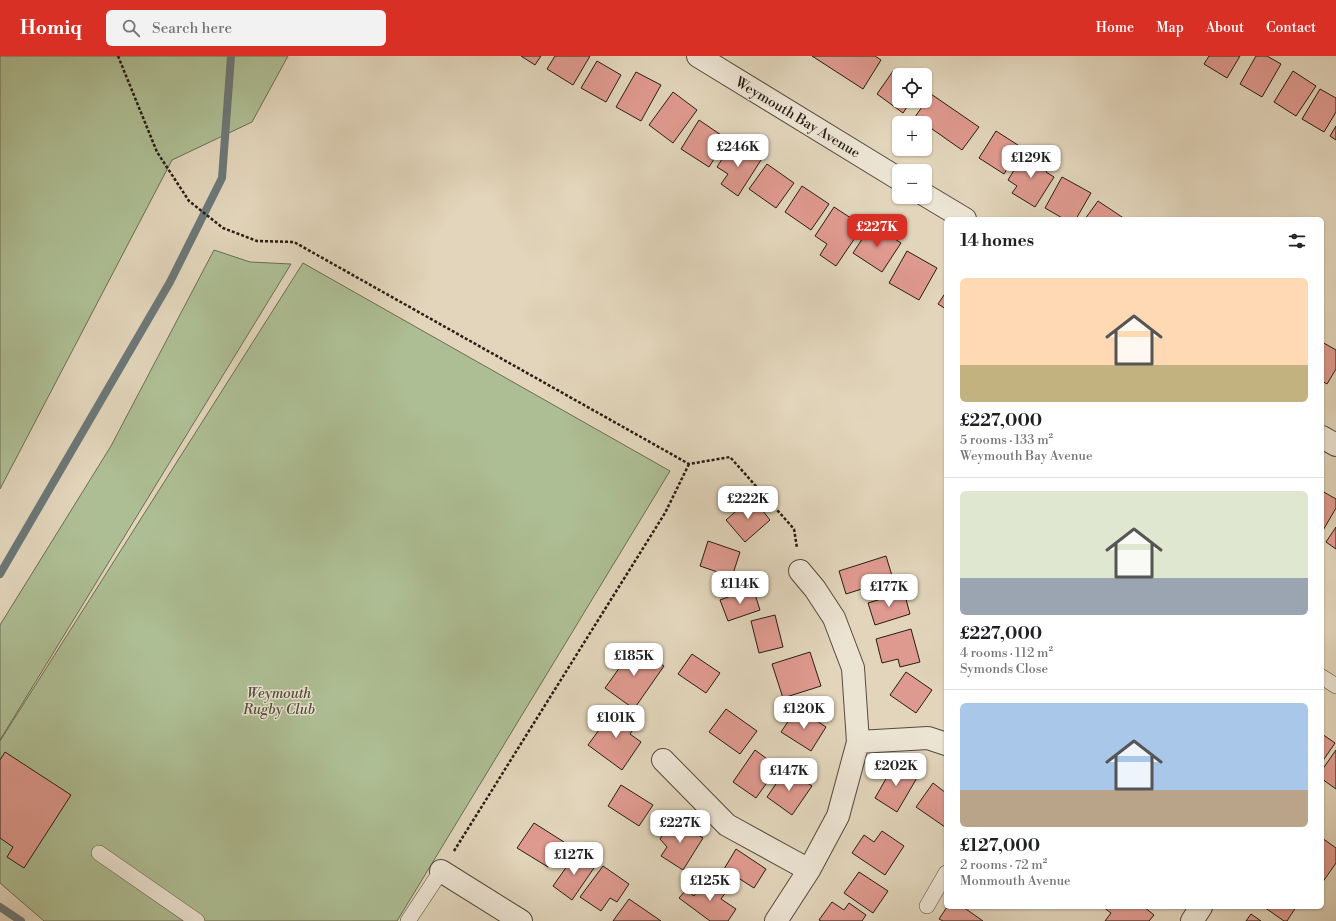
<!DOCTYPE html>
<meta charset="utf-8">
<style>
body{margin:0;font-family:"Libre Bodoni",serif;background:#f2f2f2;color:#202124;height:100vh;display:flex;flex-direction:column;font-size:15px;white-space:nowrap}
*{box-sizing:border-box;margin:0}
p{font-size:13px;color:#757577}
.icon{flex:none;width:22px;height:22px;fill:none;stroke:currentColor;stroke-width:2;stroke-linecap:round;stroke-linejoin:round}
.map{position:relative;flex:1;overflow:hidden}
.details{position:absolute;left:944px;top:161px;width:380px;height:692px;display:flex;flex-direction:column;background:#fff;border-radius:6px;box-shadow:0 1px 3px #0004}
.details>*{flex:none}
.buttons{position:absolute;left:892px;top:12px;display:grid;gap:8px}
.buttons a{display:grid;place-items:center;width:40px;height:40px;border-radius:6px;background:#fff;box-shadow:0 1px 3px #0004;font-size:20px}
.price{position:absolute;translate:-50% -34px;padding:0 9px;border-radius:8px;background:#fff;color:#222;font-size:13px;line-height:26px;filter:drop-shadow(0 1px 2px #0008)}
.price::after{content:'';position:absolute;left:50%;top:24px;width:12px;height:9px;margin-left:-6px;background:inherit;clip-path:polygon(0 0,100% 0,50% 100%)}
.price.selected{background:#d93025;color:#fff}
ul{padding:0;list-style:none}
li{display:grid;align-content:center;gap:8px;height:212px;padding:0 16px}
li+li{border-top:1px solid #e0e0e0}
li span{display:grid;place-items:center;height:124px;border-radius:6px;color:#555}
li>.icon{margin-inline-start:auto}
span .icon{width:72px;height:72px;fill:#fffc;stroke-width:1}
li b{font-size:17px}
h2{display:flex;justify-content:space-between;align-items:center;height:48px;padding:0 16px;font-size:17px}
header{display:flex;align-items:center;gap:24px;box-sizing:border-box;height:56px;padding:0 20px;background:#d93025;color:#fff}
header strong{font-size:19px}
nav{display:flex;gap:22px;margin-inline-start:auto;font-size:14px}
.search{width:280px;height:36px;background:#f2f2f2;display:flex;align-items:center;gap:10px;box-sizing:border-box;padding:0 14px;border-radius:6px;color:#757577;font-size:15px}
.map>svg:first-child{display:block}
.green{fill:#aebe94;stroke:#6b6d54}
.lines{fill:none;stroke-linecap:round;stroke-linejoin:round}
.stream{stroke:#6c7878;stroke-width:8}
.building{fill:#df9a8f;stroke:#281c14}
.lane-casing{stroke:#564a3e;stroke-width:16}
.street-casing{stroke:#564a3e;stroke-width:24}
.path{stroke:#281c14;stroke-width:2.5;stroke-dasharray:3 2;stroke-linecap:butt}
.lane{stroke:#ece4d3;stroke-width:15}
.street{stroke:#ece4d3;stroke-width:22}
.labels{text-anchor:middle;stroke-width:3;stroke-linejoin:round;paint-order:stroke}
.street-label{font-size:14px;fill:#281c14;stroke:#ece4d3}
.park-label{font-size:14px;font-style:italic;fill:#504d3a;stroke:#ece4d3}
</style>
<header>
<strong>Homiq</strong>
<div class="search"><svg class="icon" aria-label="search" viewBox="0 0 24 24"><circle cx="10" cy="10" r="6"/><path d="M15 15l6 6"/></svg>Search here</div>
<nav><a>Home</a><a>Map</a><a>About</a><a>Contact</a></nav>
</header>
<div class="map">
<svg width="1336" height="865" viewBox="0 0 1336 865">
<rect width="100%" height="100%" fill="#e2d5bb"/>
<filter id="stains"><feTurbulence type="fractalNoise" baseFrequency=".005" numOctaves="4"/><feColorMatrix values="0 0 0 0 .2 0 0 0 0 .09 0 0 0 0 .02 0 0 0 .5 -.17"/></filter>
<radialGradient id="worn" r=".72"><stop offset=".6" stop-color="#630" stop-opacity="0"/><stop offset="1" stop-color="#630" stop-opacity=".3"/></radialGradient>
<path class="green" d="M0 0H288L252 66 172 104 0 433Z
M214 194 250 206 291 208 0 684V569L111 390Z
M303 207 670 415 397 865H44L0 827V685Z"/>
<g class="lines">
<path class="stream" d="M0 518 170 226 222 122 231 0
M0 851 21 865"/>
</g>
<path class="building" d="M521 0H541L535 9Z
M555 0H590L573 29 547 13Z
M812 0H875L881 4 863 33Z
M1209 0H1240L1227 22 1204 8Z
M1256 0H1267L1281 8 1262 41 1240 28Z
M597 5 621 19 606 46 581 32Z
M893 15 899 20V45H911L903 57 877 38Z
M1293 15 1316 30 1296 60 1274 46Z
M636 16 661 29 641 65 616 51Z
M1320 33 1336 42V56L1324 76 1302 63Z
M673 36 697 54 673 87 649 69Z
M931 38 979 71 962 94 915 61Z
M699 64 727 83 709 111 681 93Z
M1336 70V84L1330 80Z
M996 75 1021 91 1004 118 979 102Z
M733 86 761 104 738 140 721 128 728 118 717 111Z
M1026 95 1050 110 1046 116 1054 121 1035 151 1012 137 1017 130 1008 124Z
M767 108 794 127 776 152 749 133Z
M1062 121 1091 137 1076 163H1064L1045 152Z
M802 130 829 148 811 174 785 156Z
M1098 145 1125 163H1085Z
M834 151 863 170 836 210 820 199 827 188 815 180Z
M872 168 901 187 882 216 853 197Z
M907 195 937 212 919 244 889 227Z
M946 236V253L938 248Z
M1322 286 1336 294V313L1327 328 1322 325Z
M1322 435 1336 443V452L1322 476Z
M752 441 770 464 745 486 726 464Z
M1336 471V493L1326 486Z
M708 485 740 496 732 521 700 510Z
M886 500 893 523 846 538 839 515Z
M753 532 760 554 728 565 720 544Z
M904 536 910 558 875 569 868 547Z
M775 559 783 591 759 597 751 565Z
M911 573 920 606 900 611 898 603 882 607 876 583Z
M635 590 664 610 634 653 605 632Z
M810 596 821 630 783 642 772 608Z
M692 598 720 617 706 637 678 618Z
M906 616 932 634 916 657 890 639Z
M615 652 637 668 630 678 641 686 622 714 588 689Z
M797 652 826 671 811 695 781 676Z
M726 653 757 675 740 698 709 676Z
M1322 678 1335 687 1322 706Z
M755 694 778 711 756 742 733 726Z
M1336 694V733L1322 723V714Z
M5 696 71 739 24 812 7 801 13 791 0 782V704Z
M895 707 918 720 897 756 875 742Z
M786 713 812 730 792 759 767 741Z
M933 727 946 737 945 771 916 751Z
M621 729 653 749 639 770 608 750Z
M672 763 703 782 683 814 661 800 667 791 660 783Z
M534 767 564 786 548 811 517 792Z
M882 775 904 790 885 819 852 797 864 779 874 786Z
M1322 782 1336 792V807L1322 827Z
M736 793 766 813 754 832 724 813Z
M577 796 596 809 572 844 553 830Z
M603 810 629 828 617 846 610 842 601 855 580 841Z
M859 816 888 835 873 857 844 837Z
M707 822 726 836 721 843 736 853 728 865H710L679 842 686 834 694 840Z
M629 843 661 865H613Z
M832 846 844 854 849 847 866 859 862 865H821L819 864Z
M947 851H963L983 865H943L939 863Z
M1103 851H1144L1154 859 1149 865H1105L1111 857Z
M1264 851H1296L1287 865H1284Z
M1251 858 1261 865H1246Z"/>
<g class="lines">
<defs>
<path id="lane" d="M1322 621 1336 630
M99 797 197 865
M927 850 946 817
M408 865 441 815"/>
<path id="street" d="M698 0 899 123
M925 139 965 163
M1322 381 1336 389
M858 686 928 682 946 688
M663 704 727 769 809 814
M441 815 521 865
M776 865 809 814 838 760 858 686 853 612 834 562 815 533 800 515
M1192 865 1201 851"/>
</defs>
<use href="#lane" class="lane-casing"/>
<use href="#street" class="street-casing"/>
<path class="path" d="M118 0 157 96 189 145 223 172 257 185 294 186 689 408 730 401 794 473 797 492
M454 795 665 457 689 408"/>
<use href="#lane" class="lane"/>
<use href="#street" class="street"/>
</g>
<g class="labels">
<g class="street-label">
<text transform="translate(798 61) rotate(31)" y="5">Weymouth Bay Avenue</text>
</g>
<g class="park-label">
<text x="279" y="642">Weymouth<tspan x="279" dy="16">Rugby Club</tspan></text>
</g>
</g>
<rect width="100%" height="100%" filter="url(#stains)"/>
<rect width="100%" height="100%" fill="url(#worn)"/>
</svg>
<div class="buttons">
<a><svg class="icon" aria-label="locate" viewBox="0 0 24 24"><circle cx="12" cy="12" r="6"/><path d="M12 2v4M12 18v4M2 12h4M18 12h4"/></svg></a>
<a>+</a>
<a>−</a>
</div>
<b class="price" style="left:738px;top:112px">£246K</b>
<b class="price" style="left:1031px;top:123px">£129K</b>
<b class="price selected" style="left:877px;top:192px">£227K</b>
<b class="price" style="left:748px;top:464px">£222K</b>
<b class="price" style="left:740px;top:549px">£114K</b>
<b class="price" style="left:889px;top:552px">£177K</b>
<b class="price" style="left:634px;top:621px">£185K</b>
<b class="price" style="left:804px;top:674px">£120K</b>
<b class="price" style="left:616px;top:683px">£101K</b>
<b class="price" style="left:896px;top:731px">£202K</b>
<b class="price" style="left:789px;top:736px">£147K</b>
<b class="price" style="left:680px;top:788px">£227K</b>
<b class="price" style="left:574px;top:820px">£127K</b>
<b class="price" style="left:710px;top:846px">£125K</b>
<section class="details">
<h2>14 homes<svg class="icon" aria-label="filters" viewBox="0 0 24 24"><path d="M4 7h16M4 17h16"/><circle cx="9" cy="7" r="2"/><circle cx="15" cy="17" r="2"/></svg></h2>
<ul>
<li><span style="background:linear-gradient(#ffd9b3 70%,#c2b280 0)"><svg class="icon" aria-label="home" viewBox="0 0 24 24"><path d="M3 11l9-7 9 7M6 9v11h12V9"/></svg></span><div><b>£227,000</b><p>5 rooms · 133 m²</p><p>Weymouth Bay Avenue</p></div></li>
<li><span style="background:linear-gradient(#dfe7d0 70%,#9aa5b1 0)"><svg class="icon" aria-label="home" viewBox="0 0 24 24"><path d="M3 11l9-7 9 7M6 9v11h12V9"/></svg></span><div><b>£227,000</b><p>4 rooms · 112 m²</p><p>Symonds Close</p></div></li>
<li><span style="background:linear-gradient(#a9c7e8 70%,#b9a48a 0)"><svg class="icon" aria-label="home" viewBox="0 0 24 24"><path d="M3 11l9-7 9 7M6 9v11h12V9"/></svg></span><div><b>£127,000</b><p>2 rooms · 72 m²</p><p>Monmouth Avenue</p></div></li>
</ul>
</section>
</div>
